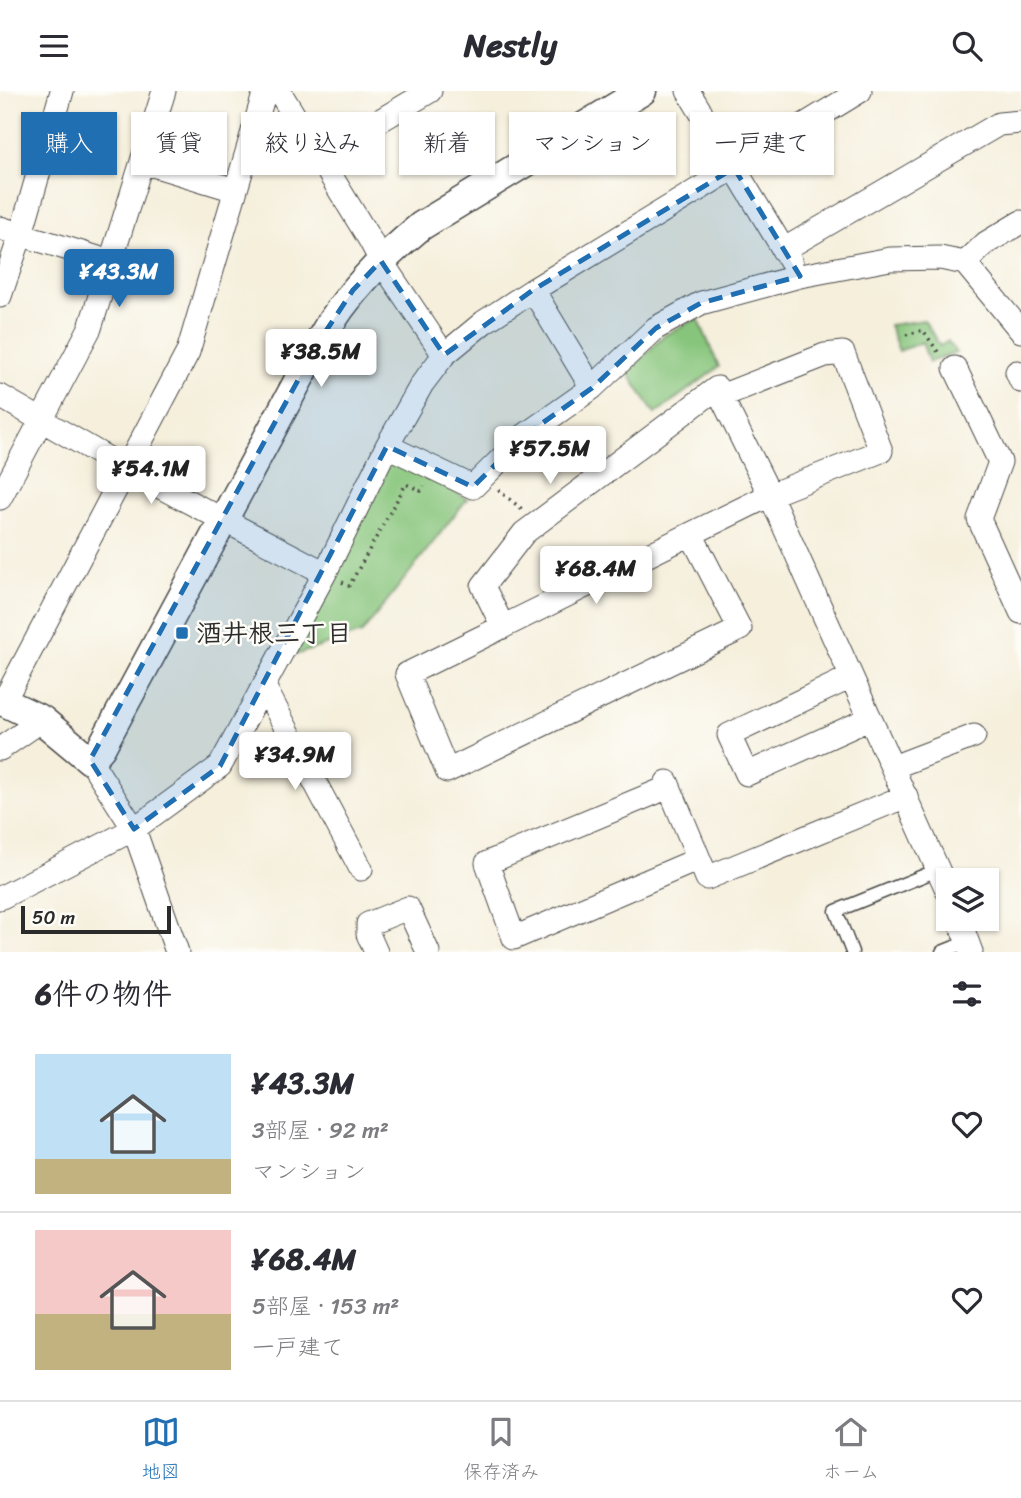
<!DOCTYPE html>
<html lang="ja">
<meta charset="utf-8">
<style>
body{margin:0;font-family:Sriracha,"Klee One",sans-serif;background:#f7f7f7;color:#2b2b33;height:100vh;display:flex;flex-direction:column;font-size:26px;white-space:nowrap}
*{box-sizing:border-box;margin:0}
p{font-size:23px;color:#7c7c81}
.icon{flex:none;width:38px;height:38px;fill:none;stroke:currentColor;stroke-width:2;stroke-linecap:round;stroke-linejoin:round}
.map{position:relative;height:861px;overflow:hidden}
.panel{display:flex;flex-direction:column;background:#fff;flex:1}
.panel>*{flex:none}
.top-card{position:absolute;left:21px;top:21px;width:980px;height:63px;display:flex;gap:14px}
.fabs{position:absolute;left:936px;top:777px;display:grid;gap:14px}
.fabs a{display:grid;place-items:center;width:63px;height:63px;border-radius:0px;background:#fff;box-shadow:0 2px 5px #0004;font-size:35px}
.scale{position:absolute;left:21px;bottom:18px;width:150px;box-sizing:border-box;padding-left:7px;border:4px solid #2b2b2b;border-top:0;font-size:19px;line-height:24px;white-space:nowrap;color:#2b2b2b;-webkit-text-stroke:5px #fdfcf7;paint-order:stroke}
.price{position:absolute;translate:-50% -60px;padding:0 16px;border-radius:7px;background:#fff;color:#222;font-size:23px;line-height:46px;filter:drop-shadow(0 2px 4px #0008)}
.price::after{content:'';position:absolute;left:50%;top:42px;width:21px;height:16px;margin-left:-10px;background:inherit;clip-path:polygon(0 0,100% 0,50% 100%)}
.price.current{background:#1f6fb2;color:#fff}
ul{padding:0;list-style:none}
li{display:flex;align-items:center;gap:21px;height:175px;padding:0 35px}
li+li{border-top:2px solid #e1e1e2}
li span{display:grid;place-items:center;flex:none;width:196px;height:140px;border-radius:0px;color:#555}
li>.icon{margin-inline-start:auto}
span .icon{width:84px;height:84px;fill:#fffc;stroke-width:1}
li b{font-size:30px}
h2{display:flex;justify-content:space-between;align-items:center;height:84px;padding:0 35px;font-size:30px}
.tag{padding:0 24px;border-radius:0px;background:#fff;box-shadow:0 2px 5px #0004;font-size:24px;line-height:63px}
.tag.current{background:#1f6fb2;color:#fff}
header{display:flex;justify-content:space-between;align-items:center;height:91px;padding:0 35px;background:#fff;font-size:32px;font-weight:700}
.dock{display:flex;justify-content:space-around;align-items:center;height:98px;border-top:2px solid #e1e1e2;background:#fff;font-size:19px;color:#7c7c81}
.dock a{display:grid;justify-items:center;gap:4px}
.dock .current{color:#1f6fb2}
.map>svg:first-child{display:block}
.green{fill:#87c57b;stroke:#597853;stroke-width:2}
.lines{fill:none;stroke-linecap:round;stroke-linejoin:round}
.service-casing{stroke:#494846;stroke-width:15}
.minor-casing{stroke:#494846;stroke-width:25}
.tertiary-casing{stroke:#494846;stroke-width:31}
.path{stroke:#494846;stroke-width:3.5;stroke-dasharray:2 5;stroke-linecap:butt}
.service{stroke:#fff;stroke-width:12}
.minor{stroke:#fff;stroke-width:23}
.tertiary{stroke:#fff;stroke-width:28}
.marked{fill:#1f6fb2;fill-opacity:0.2;stroke:#1f6fb2;stroke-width:5;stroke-dasharray:14 9;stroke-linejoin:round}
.poi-dot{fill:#1f6fb2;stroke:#fdfcf7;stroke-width:2.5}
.labels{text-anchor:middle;stroke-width:5;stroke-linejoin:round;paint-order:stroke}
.poi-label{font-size:26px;font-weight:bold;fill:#2b2b2b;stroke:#fdfcf7;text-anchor:start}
</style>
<header><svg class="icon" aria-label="menu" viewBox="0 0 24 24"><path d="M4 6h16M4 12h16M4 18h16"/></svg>Nestly<svg class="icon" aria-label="search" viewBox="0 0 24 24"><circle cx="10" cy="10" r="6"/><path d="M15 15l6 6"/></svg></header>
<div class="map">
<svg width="1021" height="861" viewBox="0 0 1021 861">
<rect width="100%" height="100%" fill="#fdfcf7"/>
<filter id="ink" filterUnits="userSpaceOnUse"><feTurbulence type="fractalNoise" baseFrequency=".0143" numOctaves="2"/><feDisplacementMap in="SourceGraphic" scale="14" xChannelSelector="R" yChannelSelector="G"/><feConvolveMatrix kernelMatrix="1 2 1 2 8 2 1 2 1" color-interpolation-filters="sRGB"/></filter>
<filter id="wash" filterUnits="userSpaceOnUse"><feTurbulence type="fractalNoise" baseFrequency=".00686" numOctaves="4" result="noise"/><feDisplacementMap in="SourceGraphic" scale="28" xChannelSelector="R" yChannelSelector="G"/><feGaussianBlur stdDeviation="1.57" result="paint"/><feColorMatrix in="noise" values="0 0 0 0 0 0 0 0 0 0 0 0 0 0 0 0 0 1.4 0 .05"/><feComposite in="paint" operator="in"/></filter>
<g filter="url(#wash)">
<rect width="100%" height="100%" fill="#f5efdc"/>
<path class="green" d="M698 227 719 276 655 323 628 282 663 245Z
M924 229 940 255 948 250 956 262 929 271 922 251 899 260 889 234Z
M395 367 467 408 362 542 289 566 389 370Z"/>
</g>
<g filter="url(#ink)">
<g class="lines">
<defs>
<path id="service" d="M852 861 836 820 940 778
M942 861 967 851"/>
<path id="minor" d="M279 0 370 149 381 170 444 264
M688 0 791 171
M320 65 430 0
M143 71 235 99
M0 137 111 171
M783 159 999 33 1021 31
M965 172 986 152 1021 131
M533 199 592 297
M0 205 21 143 62 0
M955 277 1000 371 979 428 1021 521
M1017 281 1021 290
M0 305 126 378 325 482
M387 355 473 396 524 345 592 297 656 237 701 212 800 185 890 168 940 167 965 172 1021 240
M0 407 90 237 164 0
M691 443 740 538 447 680 407 583 770 404 881 360 843 262 825 264 721 305
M503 536 483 495 524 442 717 297 770 404 948 801
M851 586 729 644 747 683 869 628
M262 597 267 601 361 778
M4 610 188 261 265 0
M0 658 42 629
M90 669 134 738 177 861
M893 676 974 645
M667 691 707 787 906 705
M669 696 487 772 514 847 699 768
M0 807 134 738 220 675 325 482 387 355 422 293 444 264 484 231 533 199 860 0
M959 828 971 861
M376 861 368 843V833L408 817 428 861"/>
<path id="tertiary" d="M0 609 42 629 90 669 101 657 320 249C346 203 381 168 421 135L642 0"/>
</defs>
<use href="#service" class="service-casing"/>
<use href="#minor" class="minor-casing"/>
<use href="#tertiary" class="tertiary-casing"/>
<path class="path" d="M906 244 923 239 940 264
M498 399 522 418
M342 491 349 495 406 393 421 400 424 395"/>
<use href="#service" class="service"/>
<use href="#minor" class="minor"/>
<use href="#tertiary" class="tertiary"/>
</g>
</g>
<path class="marked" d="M734 77 800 185 701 212 656 237 592 297 524 345 473 396 387 355 220 675 134 738 90 669 320 249 353 199 381 170 444 264 533 199Z"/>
<rect class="poi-dot" x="175" y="535" width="14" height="14" rx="3.5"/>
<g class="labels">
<g class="poi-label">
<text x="196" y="551">酒井根三丁目</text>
</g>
</g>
</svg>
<div class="fabs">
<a><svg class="icon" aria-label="layers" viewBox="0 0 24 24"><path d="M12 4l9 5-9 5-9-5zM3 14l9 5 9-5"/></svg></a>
</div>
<div class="scale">50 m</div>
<b class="price current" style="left:119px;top:218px">¥43.3M</b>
<b class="price" style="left:321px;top:298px">¥38.5M</b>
<b class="price" style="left:550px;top:395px">¥57.5M</b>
<b class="price" style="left:151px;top:415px">¥54.1M</b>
<b class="price" style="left:596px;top:515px">¥68.4M</b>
<b class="price" style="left:295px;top:701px">¥34.9M</b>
<div class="top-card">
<a class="tag current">購入</a>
<a class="tag">賃貸</a>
<a class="tag">絞り込み</a>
<a class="tag">新着</a>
<a class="tag">マンション</a>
<a class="tag">一戸建て</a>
</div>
</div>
<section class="panel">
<h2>6件の物件<svg class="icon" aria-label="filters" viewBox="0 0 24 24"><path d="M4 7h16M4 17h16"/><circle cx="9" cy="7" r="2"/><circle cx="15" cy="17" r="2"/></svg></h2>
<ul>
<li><span style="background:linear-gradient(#bfe0f5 75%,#c2b280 0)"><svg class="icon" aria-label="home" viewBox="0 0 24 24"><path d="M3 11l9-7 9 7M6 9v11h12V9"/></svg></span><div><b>¥43.3M</b><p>3部屋 · 92 m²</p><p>マンション</p></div><svg class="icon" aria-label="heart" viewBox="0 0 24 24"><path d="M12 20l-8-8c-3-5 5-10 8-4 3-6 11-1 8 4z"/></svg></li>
<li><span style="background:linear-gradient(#f6c9c9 60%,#c2b280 0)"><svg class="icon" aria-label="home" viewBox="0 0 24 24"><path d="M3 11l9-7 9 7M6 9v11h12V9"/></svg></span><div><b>¥68.4M</b><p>5部屋 · 153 m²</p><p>一戸建て</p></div><svg class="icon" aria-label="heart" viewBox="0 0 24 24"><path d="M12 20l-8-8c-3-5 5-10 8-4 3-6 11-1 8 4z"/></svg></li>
</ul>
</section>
<nav class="dock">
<a class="current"><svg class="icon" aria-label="map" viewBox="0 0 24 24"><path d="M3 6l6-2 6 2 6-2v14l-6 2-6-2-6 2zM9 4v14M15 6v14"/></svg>地図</a>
<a><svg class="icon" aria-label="saved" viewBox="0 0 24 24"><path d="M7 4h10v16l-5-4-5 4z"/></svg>保存済み</a>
<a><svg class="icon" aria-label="home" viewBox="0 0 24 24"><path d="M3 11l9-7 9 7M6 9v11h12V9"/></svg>ホーム</a>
</nav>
